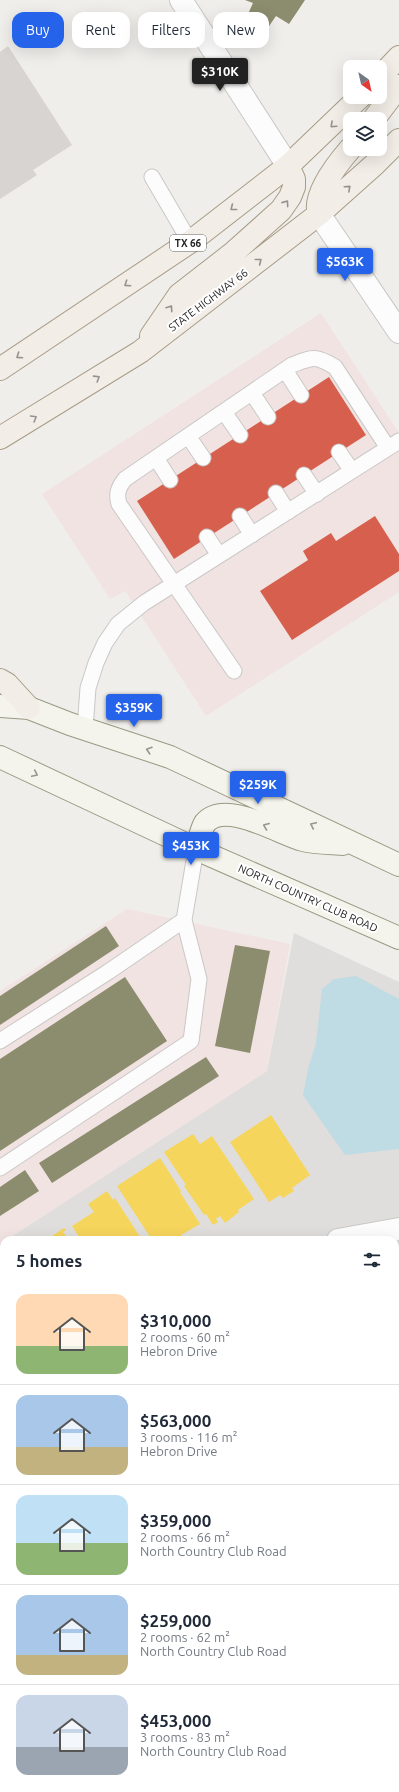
<!DOCTYPE html>
<meta charset="utf-8">
<style>
body{margin:0;font-family:Ubuntu,sans-serif;background:#f2f2f3;color:#1f2937;height:100vh;display:flex;flex-direction:column;font-size:15px;white-space:nowrap}
*{box-sizing:border-box;margin:0}
p{font-size:13px;color:#747a83}
.icon{flex:none;width:22px;height:22px;fill:none;stroke:currentColor;stroke-width:2;stroke-linecap:round;stroke-linejoin:round}
.map{position:relative;flex:1;overflow:hidden}
.sheet{position:absolute;left:0px;top:1236px;width:399px;height:556px;display:flex;flex-direction:column;background:#fff;border-radius:12px 12px 0 0;box-shadow:0 4px 16px #0002}
.sheet>*{flex:none}
.guide{position:absolute;left:12px;top:12px;width:375px;height:36px;display:flex;gap:8px}
.needle{width:26px;rotate:146deg}
.tools{position:absolute;left:343px;top:60px;display:grid;gap:8px}
.tools a{display:grid;place-items:center;width:44px;height:44px;border-radius:8px;background:#fff;box-shadow:0 4px 16px #0002;font-size:20px}
.price{position:absolute;translate:-50% -34px;padding:0 9px;border-radius:4px;background:#2563eb;color:#fff;font-size:13px;line-height:26px;filter:drop-shadow(0 1px 2px #0008)}
.price::after{content:'';position:absolute;left:50%;top:24px;width:12px;height:9px;margin-left:-6px;background:inherit;clip-path:polygon(0 0,100% 0,50% 100%)}
.price.current{background:#222;color:#fff}
ul{padding:0;list-style:none}
li{display:flex;align-items:center;gap:12px;height:100px;padding:0 16px}
li+li{border-top:1px solid #e0e1e3}
li span{display:grid;place-items:center;flex:none;width:112px;height:80px;border-radius:12px;color:#555}
li>.icon{margin-inline-start:auto}
span .icon{width:48px;height:48px;fill:#fffc;stroke-width:1}
li b{font-size:17px}
h2{display:flex;justify-content:space-between;align-items:center;height:48px;padding:0 16px;font-size:17px}
.chip{padding:0 14px;border-radius:12px;background:#fff;box-shadow:0 4px 16px #0002;font-size:14px;line-height:36px}
.chip.current{background:#2563eb;color:#fff}
.map>svg:first-child{display:block}
.residential{fill:#dfdedc}
.commercial{fill:#f1e3e1}
.water{fill:#bfdbe3}
.homes{fill:#f6d55c}
.shops{fill:#d6604d}
.industry{fill:#8c8c6e}
.building{fill:#d7d4d2}
.lines{fill:none;stroke-linecap:round;stroke-linejoin:round}
.service-casing{stroke:#c9c8c7;stroke-width:17}
.minor-casing{stroke:#c9c8c7;stroke-width:24}
.secondary-casing{stroke:#999a82;stroke-width:24}
.primary-casing{stroke:#a79c86;stroke-width:24}
.service{stroke:#fdfcfc;stroke-width:15}
.minor{stroke:#fdfcfc;stroke-width:22}
.secondary{stroke:#f4f4ed;stroke-width:22}
.primary{stroke:#f3ede7;stroke-width:22}
.oneway{stroke:#95928e}
.oneway2{stroke:#969692}
.labels{text-anchor:middle;stroke-width:4;stroke-linejoin:round;paint-order:stroke}
.shield{fill:#fff;stroke:#646464;stroke-width:1}
.shield-label{font-size:10px;font-weight:bold;fill:#222}
.street-label{font-size:11px;fill:#222;stroke:#fff}
</style>
<div class="map">
<svg width="399" height="1792" viewBox="0 0 399 1792">
<rect width="100%" height="100%" fill="#f0eeeb"/>
<path class="residential" d="M294 933 399 982V1792H0V1244L4 1242V1788H395V1240H6L267 1071Z"/>
<path class="commercial" d="M321 313 399 433V592L206 716 125 591 110 599 42 494Z
M127 909 290 944 267 1071 6 1240H4L0 1244V991Z"/>
<path class="water" d="M356 976 399 999V1149L345 1155 303 1095 308 1069 316 1043 322 989 334 979Z"/>
<path class="homes" d="M271 1115 310 1175 292 1188 294 1191 283 1198 280 1195 269 1202 230 1142Z
M193 1134 200 1144 212 1136 254 1199 238 1210 239 1212 225 1223 220 1216 216 1219 218 1222 213 1225 206 1214 204 1215 184 1186 186 1185 164 1152Z
M160 1158 181 1191 180 1192 200 1224 181 1235 184 1240H152L117 1186Z
M107 1191 113 1200 115 1198 142 1240H81L72 1226 94 1212 88 1204Z
M64 1228 66 1230 63 1232 69 1240H46Z
M4 1266V1338L0 1332V1269Z
M395 1273H399V1359L395 1360Z
M395 1452 396 1455 399 1454V1514L395 1516Z
M0 1622 4 1629V1638L0 1640Z
M4 1647V1707L0 1710V1650Z
M399 1675V1691L395 1688V1680Z
M4 1721V1768L0 1762V1723Z
M20 1788H97L91 1792H22Z
M252 1788H322L316 1792H246Z"/>
<path class="shops" d="M329 377 366 435 174 559 137 501Z
M375 516 399 554V571L292 640 260 591 308 560 303 551 331 533 336 541Z"/>
<path class="industry" d="M245 0H305L289 24 276 16 267 29 254 21V16L248 14 253 3Z
M106 926 119 946 0 1025V996Z
M235 945 270 951 250 1053 215 1046Z
M125 977 167 1041 0 1151V1059Z
M206 1057 219 1076 52 1183 39 1163Z
M25 1170 39 1191 0 1216V1187Z"/>
<path class="building" d="M8 46 72 145 33 170 37 175 0 199V52Z"/>
<g class="lines">
<defs>
<path id="service" d="M152 177 190 242
M285 370 301 395
M252 393 268 417
M224 412 240 435
M188 436 203 458
M339 452 352 471
M156 458 170 480
M304 475 317 494
M276 493 288 512
M240 516 252 535
M207 537 219 555
M234 671 119 504C116 494 118 488 125 479L292 365C313 357 315 355 335 367L388 448
M85 729 88 688 96 663 105 643 118 624 144 603 399 441
M0 1041 108 972 184 920
M0 1168 191 1041 199 979 184 920 196 849
M395 1403H399
M395 1787 399 1791"/>
<path id="minor" d="M181 0 288 166
M319 214 399 332
M338 1240 399 1229
M0 1436 4 1433
M0 1533 4 1539
M395 1581 399 1579
M170 1788 172 1792"/>
<path id="secondary" d="M0 706 29 708 70 724 170 757 399 865
M0 757 196 849 399 938
M196 849C199 842 201 829 205 823 225 799 280 834 303 840 315 843 330 843 343 844"/>
<path id="primary" d="M380 77 399 57
M374 119 399 86
M319 214C312 196 338 163 350 149
M151 336 179 295 233 253 281 210 290 197 294 187V179L288 166
M0 369 190 242 288 166 360 97
M0 438 140 352 319 214 375 164 399 140
M0 680 7 684 29 708"/>
</defs>
<use href="#service" class="service-casing"/>
<use href="#minor" class="minor-casing"/>
<use href="#secondary" class="secondary-casing"/>
<use href="#primary" class="primary-casing"/>
<use href="#service" class="service"/>
<use href="#minor" class="minor"/>
<use href="#secondary" class="secondary"/>
<use href="#primary" class="primary"/>
</g>
<defs><path id="oneway-chevron" d="M-2-3.5L2.5 0L-2 3.5" fill="none" stroke-width="1.6" stroke-linecap="round" stroke-linejoin="round"/></defs>
<g class="oneway">
<use href="#oneway-chevron" transform="translate(333 125) rotate(137)"/>
<use href="#oneway-chevron" transform="translate(348 188) rotate(-42)"/>
<use href="#oneway-chevron" transform="translate(286 203) rotate(-55)"/>
<use href="#oneway-chevron" transform="translate(233 208) rotate(142)"/>
<use href="#oneway-chevron" transform="translate(259 261) rotate(-38)"/>
<use href="#oneway-chevron" transform="translate(127 284) rotate(146)"/>
<use href="#oneway-chevron" transform="translate(170 308) rotate(-56)"/>
<use href="#oneway-chevron" transform="translate(19 356) rotate(146)"/>
<use href="#oneway-chevron" transform="translate(97 378) rotate(-32)"/>
<use href="#oneway-chevron" transform="translate(34 418) rotate(-31)"/>
</g>
<g class="oneway2">
<use href="#oneway-chevron" transform="translate(149 750) rotate(-162)"/>
<use href="#oneway-chevron" transform="translate(35 774) rotate(25)"/>
<use href="#oneway-chevron" transform="translate(313 825) rotate(-155)"/>
<use href="#oneway-chevron" transform="translate(266 826) rotate(-159)"/>
</g>
<g class="labels">
<rect class="shield" x="170" y="235" width="36" height="16" rx="3"/>
<g class="shield-label">
<text x="188" y="247">TX 66</text>
</g>
<g class="street-label">
<text transform="translate(208 300) rotate(-37)" y="4">STATE HIGHWAY 66</text>
<text transform="translate(308 898) rotate(24)" y="4">NORTH COUNTRY CLUB ROAD</text>
</g>
</g>
</svg>
<div class="tools">
<a><svg class="needle" viewBox="-14 -14 28 28"><path d="M0-13l5 13h-10z" fill="#e53935"/><path d="M0 13l5-13h-10z" fill="#747a83"/></svg></a>
<a><svg class="icon" aria-label="layers" viewBox="0 0 24 24"><path d="M12 4l9 5-9 5-9-5zM3 14l9 5 9-5"/></svg></a>
</div>
<b class="price current" style="left:220px;top:92px">$310K</b>
<b class="price" style="left:345px;top:282px">$563K</b>
<b class="price" style="left:134px;top:728px">$359K</b>
<b class="price" style="left:258px;top:805px">$259K</b>
<b class="price" style="left:191px;top:866px">$453K</b>
<div class="guide">
<a class="chip current">Buy</a>
<a class="chip">Rent</a>
<a class="chip">Filters</a>
<a class="chip">New</a>
</div>
<section class="sheet">
<h2>5 homes<svg class="icon" aria-label="filters" viewBox="0 0 24 24"><path d="M4 7h16M4 17h16"/><circle cx="9" cy="7" r="2"/><circle cx="15" cy="17" r="2"/></svg></h2>
<ul>
<li><span style="background:linear-gradient(#ffd9b3 65%,#8fb573 0)"><svg class="icon" aria-label="home" viewBox="0 0 24 24"><path d="M3 11l9-7 9 7M6 9v11h12V9"/></svg></span><div><b>$310,000</b><p>2 rooms · 60 m²</p><p>Hebron Drive</p></div></li>
<li><span style="background:linear-gradient(#a9c7e8 65%,#c2b280 0)"><svg class="icon" aria-label="home" viewBox="0 0 24 24"><path d="M3 11l9-7 9 7M6 9v11h12V9"/></svg></span><div><b>$563,000</b><p>3 rooms · 116 m²</p><p>Hebron Drive</p></div></li>
<li><span style="background:linear-gradient(#bfe0f5 60%,#8fb573 0)"><svg class="icon" aria-label="home" viewBox="0 0 24 24"><path d="M3 11l9-7 9 7M6 9v11h12V9"/></svg></span><div><b>$359,000</b><p>2 rooms · 66 m²</p><p>North Country Club Road</p></div></li>
<li><span style="background:linear-gradient(#a9c7e8 75%,#c2b280 0)"><svg class="icon" aria-label="home" viewBox="0 0 24 24"><path d="M3 11l9-7 9 7M6 9v11h12V9"/></svg></span><div><b>$259,000</b><p>2 rooms · 62 m²</p><p>North Country Club Road</p></div></li>
<li><span style="background:linear-gradient(#c9d6e8 65%,#9aa5b1 0)"><svg class="icon" aria-label="home" viewBox="0 0 24 24"><path d="M3 11l9-7 9 7M6 9v11h12V9"/></svg></span><div><b>$453,000</b><p>3 rooms · 83 m²</p><p>North Country Club Road</p></div></li>
</ul>
</section>
</div>
